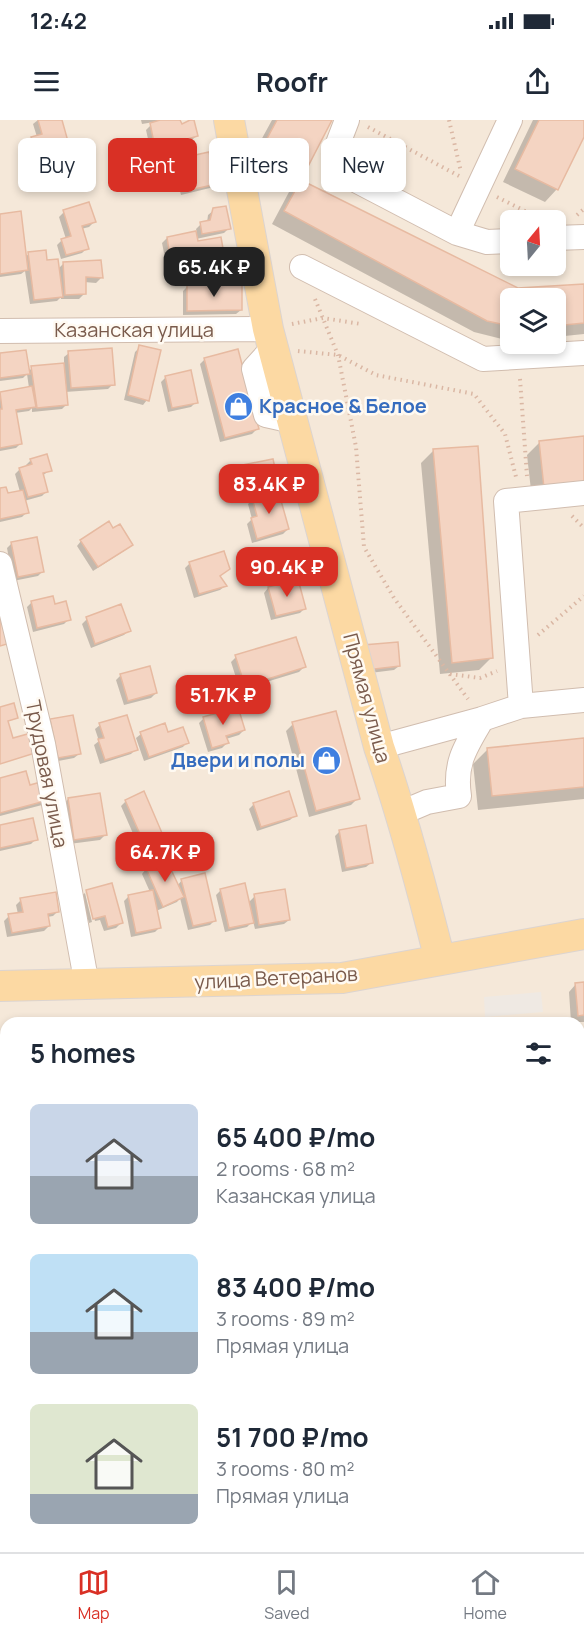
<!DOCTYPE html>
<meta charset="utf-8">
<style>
body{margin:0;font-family:Manrope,sans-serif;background:#f6f6f7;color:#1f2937;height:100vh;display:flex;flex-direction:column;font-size:22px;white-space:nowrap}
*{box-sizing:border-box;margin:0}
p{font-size:20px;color:#747a83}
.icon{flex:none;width:33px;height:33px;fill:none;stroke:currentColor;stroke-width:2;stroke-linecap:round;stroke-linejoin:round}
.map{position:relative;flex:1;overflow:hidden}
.side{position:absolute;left:0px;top:897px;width:585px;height:536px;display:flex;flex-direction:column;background:#fff;border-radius:18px 18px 0 0;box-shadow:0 3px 9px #0003}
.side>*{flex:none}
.hud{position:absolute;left:18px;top:18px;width:549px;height:54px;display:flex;gap:12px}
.needle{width:39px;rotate:18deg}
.controls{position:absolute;left:500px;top:90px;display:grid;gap:12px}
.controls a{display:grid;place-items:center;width:66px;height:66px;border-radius:9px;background:#fff;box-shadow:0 3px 9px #0003;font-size:30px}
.price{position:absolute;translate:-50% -51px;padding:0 14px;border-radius:12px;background:#d93025;color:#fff;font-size:20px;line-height:39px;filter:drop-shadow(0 2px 3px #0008)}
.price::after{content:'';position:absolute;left:50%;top:36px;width:18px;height:14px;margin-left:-9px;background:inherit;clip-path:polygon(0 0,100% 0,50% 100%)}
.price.active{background:#222;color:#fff}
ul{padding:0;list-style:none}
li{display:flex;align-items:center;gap:18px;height:150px;padding:0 30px}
li span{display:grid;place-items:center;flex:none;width:168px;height:120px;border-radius:9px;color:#555}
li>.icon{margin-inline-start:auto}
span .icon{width:72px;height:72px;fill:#fffc;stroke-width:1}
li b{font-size:26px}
h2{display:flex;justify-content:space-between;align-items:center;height:72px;padding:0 30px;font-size:26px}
.chip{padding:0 21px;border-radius:9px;background:#fff;box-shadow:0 3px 9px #0003;font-size:21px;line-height:54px}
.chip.active{background:#d93025;color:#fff}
.status{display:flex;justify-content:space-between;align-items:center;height:42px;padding:0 30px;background:#fff;direction:ltr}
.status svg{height:16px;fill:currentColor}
header{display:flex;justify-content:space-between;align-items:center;height:78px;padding:0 30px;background:#fff;font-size:27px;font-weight:700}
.tabs{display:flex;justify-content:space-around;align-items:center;height:84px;border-top:2px solid #e0e1e3;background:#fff;font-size:16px;color:#747a83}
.tabs a{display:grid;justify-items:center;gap:3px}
.tabs .active{color:#d93025}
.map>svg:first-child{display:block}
.residential{fill:#f5e8d9;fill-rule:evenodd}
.industrial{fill:#efe9e3}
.shadow{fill:#0003}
.building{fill:#f4d4c2;stroke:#e7baa1;stroke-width:1.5}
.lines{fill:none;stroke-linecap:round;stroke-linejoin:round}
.minor-casing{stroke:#d1bdaf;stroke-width:26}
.major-casing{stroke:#dcd4d0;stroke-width:32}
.path{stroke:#dab7a4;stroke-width:4;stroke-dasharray:1.5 4.5;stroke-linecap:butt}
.minor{stroke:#fff;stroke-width:24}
.major{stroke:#fcd9a3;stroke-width:30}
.rail{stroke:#b9a7c9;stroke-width:4.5;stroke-dasharray:9 6;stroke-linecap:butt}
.labels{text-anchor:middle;stroke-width:5;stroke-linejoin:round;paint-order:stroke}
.street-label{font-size:20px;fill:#7a5b4c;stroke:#fffaf2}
.shop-label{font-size:20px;font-weight:bold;fill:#366cbe;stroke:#fffaf2;text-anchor:start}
</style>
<div class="status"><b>12:42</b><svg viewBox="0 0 49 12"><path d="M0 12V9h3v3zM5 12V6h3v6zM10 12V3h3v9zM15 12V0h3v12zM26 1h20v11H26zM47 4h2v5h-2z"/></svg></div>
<header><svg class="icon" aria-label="menu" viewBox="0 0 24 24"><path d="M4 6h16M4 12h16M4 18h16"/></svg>Roofr<svg class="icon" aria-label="share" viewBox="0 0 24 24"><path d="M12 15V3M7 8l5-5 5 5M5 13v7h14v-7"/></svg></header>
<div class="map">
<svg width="584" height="1432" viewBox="0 0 584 1432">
<rect width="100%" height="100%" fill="#fdf6eb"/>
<path class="residential" d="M0 0H584V1432H0ZM510 100H555V146H510ZM510 178H555V224H510ZM6 903H579V1426H6Z"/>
<path class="industrial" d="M541 872 543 892 485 897 484 877Z"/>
<path class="shadow" d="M38 0H60L68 24 63 29 32 38 27 23 32 18 37 17 33 4Z
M141 0H179L181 6 197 15 192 20 151 32 146 10 154 2 142 4Z
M272 0H330L299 61 517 170 584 165V214L555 217V178H510V221L474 212 272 104 289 72 243 53Z
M533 0H584V14L557 69 545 82 503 62Z
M178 41 215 63 210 68 181 75 173 45Z
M214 90 229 108 224 113 196 119 197 122 223 133 218 138 167 148 162 123 167 118 197 113 196 109 201 104 207 103 208 95Z
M64 92 94 102 89 107 81 109 87 128 82 133 61 139 57 125 62 120 66 119 59 97Z
M0 95 25 137 29 134 58 149 64 143 100 141 101 158 96 163 84 162V174L79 179H61V177L57 181 30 184 25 151 21 154 0 157Z
M188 166 241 190 236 194 183 195V171Z
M140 227 147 280 143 285 124 280 135 232Z
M69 233 113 264 108 269 65 272 67 284 62 289 32 292V288L29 291 15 293 21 323 16 328 0 331V273L29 268 27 254 23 258 0 261V235L28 252 32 248 64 244V237Z
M205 239 257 309 252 314 220 322 200 244Z
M166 257 196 282 191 287 168 292 161 262Z
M584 318 532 379 527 335 539 323Z
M434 330 491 538 479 550 440 554 421 343Z
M31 340 50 350 42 356 47 371 42 376 24 381 27 392 22 397 0 402V370L6 375 20 372 15 354 20 349 27 347 26 345Z
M272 341 277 365 272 370 233 378 227 354 232 349Z
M253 379 288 409 283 414 252 423 247 404 252 399 248 384Z
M113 410 131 425 127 429 93 451 77 426 81 421Z
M12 423 42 452 38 456 13 461 7 428Z
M190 443 228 449 219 457 225 466 220 470 194 478 185 448Z
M268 468 305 488 300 493 271 500 264 473Z
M32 482 54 486 69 499 64 504 33 512 27 487Z
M120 486 129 510 124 515 91 528 82 504 87 499Z
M359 532 399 546 394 550 362 554Z
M236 537 304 547 299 552 240 570 231 542Z
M121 555 156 573 151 578 124 585 116 560Z
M204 598 244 610 239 615 226 619 227 623 222 628 208 632 199 603Z
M51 601 79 634 74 638 53 642 46 605Z
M293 604 358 678 351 685 309 697 286 611Z
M100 605 136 629 131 634 100 644 94 625 99 621 95 609Z
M141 614H167L187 622 183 627 144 641 136 618Z
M584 620V679L478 690 473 644 488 629Z
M0 660 29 667 43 663 42 685 0 696Z
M68 679 105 715 100 720 69 724 64 684Z
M126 681 160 712 156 717 138 725 121 686Z
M254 684 295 695 290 700 257 711 249 689Z
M0 707 36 719 31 724 0 731Z
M340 711 371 743 366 747 342 752 335 716Z
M146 749 177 766 182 760 215 800 210 805 188 810 180 778 177 782 156 791 160 807 155 812 131 817 124 781 129 776 150 772 142 754Z
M111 765 121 803 116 808 104 811 100 800 95 801 88 773H85Z
M221 770 248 783 255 776 289 800 284 804 255 809 253 801 247 807 225 812 216 775Z
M85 773 92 802 89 803 81 776Z
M21 780 58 791 53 796 47 797 49 806 44 811 7 817 4 801 9 796 18 794 16 785Z
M576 864H584V902H571L569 872Z
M579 937H584V995L579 996Z
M579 1197H584V1242H579Z
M51 1426H83L84 1431 52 1432Z
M202 1426H234L202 1429Z
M449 1426H476L477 1432H449Z
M490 1426H523V1432H490Z
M542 1426H573L574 1432H542Z"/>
<path class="building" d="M38 0H62L69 25 37 34 31 17 42 14Z
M160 0H180L182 4 190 0H194L198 16 155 28 150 3Z
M277 0H332L301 60 255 41Z
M539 0H584V17L558 70 515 49Z
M209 32 217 64 185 71 177 39Z
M301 60 518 168V178H510V206L487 201 284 91Z
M89 82 96 102 82 106 89 129 66 135 61 119 71 116 63 90Z
M226 86 231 109 202 114 200 102 210 100 213 88Z
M21 91 28 150 0 154V94Z
M196 111 198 121 221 117 224 134 171 144 167 117Z
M46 130 47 140 58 139 63 177 34 180 28 132Z
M101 140 103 158 86 157V174L65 175 63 142Z
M242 164V190L187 191V165Z
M584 164V203L555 206V178H518V168Z
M139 225 161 230 149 281 128 275Z
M112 228 115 265 71 268 68 231Z
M238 229 259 309 225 318 204 238Z
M26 230 30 254 0 258V233Z
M64 243 68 285 37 288 31 246Z
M191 250 198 283 172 288 165 256Z
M32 266 36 287 16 290 22 324 0 328V289H2L0 272Z
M584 316V363L544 368 539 321Z
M478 326 493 538 452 543 433 329Z
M47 334 52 351 43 353 48 372 28 377 19 348 32 344 30 339Z
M273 339 279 366 237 374 232 347Z
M6 367 8 373 23 370 29 393 0 399V368Z
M278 370 289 409 257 419 251 398 257 396 252 378Z
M109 401 113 408 120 404 133 425 98 447 80 420Z
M37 417 44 452 18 457 11 422Z
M224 431 230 449 220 456 227 466 199 474 189 442Z
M298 459 306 489 276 496 268 467Z
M53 476 55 484 66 481 71 500 37 508 31 481Z
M121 484 131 511 95 524 86 497Z
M0 490 7 524 0 526Z
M296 517 306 547 245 566 235 535Z
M398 522 400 546 366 550 363 525Z
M150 546 157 573 128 581 120 554Z
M14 583 18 598 8 601 13 618 31 613 35 633 0 644V587Z
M238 587 245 610 226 616 229 623 212 628 203 597Z
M336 591 360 679 316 691 292 602Z
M73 595 81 634 58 638 50 599Z
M127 595 138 630 105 640 98 619 104 618 99 603Z
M165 603 168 612 183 607 189 623 149 637 140 612Z
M584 618V667L492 676 487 628Z
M26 651 30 665 44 661 49 680 0 693V658Z
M144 671 162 713 143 721 125 680Z
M289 671 297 696 261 707 253 683Z
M100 673 107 715 74 720 68 678Z
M33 698 38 720 0 728V705Z
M366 705 373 743 346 748 339 710Z
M166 739 184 777 163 787 146 748Z
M205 753 216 801 193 806 181 759Z
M112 763 123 803 108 807 105 796 93 799 86 770Z
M245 763 254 803 229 808 220 769Z
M285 769 290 800 259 805 254 774Z
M153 770 161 808 136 813 128 775Z
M56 772 59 792 48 794 50 806 12 813 8 794 23 792 20 778Z
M584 862V895L578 896 575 863Z
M579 935H584V987H579Z
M584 1195V1236H579V1196Z
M0 1387 5 1419 0 1420Z
M56 1426H85V1432H57Z
M453 1426H478V1432H454Z
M495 1426H524L525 1432H495Z
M547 1426H575L576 1432H547Z"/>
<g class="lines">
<defs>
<path id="minor" d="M347 0 334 34 346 55 457 113 487 122 510 121
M457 113 510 0
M555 118 584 117
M302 147 483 239 584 233
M0 211 268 209
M273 228 254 249 266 295 293 301
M584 373 506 381 521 586 584 580
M0 444 43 624 87 865
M379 627 482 599
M401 693 427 682 459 676C454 643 466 626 482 599L521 586
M579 1305H584
M0 1313 6 1312"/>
<path id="major" d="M229 0 268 209 379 627C403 697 422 768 440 840
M0 866 342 858 584 814"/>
</defs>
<use href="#minor" class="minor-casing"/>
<use href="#major" class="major-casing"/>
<path class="path" d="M449 0 461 52
M368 7 459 56
M497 77 543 100
M577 95 584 89
M315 179 338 235 356 327 364 427 394 478 468 579
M292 204 323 198 361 204
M298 231 338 235 376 255 474 274 505 314 516 357 518 358
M520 259 527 356
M572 396 584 408
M538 515 584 476
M450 554 480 558 497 551"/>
<use href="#minor" class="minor"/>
<use href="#major" class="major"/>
<path class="rail" d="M579 1052H584
M0 1097H6
M579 1105H584
M0 1150H6"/>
</g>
<defs>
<symbol id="shop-disc" viewBox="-11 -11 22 22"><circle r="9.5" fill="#3f7fe0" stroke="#fffaf2"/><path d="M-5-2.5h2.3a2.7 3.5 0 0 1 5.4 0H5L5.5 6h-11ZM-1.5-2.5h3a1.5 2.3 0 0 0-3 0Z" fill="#fff"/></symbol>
</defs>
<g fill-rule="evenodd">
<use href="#shop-disc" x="222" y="270" width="33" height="33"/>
<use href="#shop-disc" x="310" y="624" width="33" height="33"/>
</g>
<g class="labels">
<g class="street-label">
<text x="134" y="217">Казанская улица</text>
<text transform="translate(367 578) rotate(75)" y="7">Прямая улица</text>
<text transform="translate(47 654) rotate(79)" y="7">Трудовая улица</text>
<text transform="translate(276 858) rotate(-3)" y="7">улица Ветеранов</text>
</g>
<g class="shop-label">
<text x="259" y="293">Красное &amp; Белое</text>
<text x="305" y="647" text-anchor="end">Двери и полы</text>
</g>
</g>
</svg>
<div class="controls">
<a><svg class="needle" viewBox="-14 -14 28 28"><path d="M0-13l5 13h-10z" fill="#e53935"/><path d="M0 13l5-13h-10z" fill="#747a83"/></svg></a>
<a><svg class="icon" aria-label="layers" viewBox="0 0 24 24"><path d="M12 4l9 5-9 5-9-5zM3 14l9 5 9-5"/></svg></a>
</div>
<b class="price active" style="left:214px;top:178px">65.4K ₽</b>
<b class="price" style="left:269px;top:395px">83.4K ₽</b>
<b class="price" style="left:287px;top:478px">90.4K ₽</b>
<b class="price" style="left:223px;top:606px">51.7K ₽</b>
<b class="price" style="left:165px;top:763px">64.7K ₽</b>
<div class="hud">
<a class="chip">Buy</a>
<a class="chip active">Rent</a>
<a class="chip">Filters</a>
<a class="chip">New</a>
</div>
<section class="side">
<h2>5 homes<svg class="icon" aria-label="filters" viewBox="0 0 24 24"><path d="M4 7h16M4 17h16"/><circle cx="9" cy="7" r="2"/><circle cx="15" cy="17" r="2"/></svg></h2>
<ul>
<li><span style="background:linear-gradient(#c9d6e8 60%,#9aa5b1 0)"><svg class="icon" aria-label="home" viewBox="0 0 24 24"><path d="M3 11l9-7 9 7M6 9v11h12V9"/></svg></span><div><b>65 400 ₽/mo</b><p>2 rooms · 68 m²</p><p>Казанская улица</p></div></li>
<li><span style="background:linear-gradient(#bfe0f5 65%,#9aa5b1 0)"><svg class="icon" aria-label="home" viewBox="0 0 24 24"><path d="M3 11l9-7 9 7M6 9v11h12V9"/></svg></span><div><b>83 400 ₽/mo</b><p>3 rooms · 89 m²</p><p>Прямая улица</p></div></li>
<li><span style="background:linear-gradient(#dfe7d0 75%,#9aa5b1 0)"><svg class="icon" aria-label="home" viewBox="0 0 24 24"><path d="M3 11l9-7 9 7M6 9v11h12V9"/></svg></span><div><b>51 700 ₽/mo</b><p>3 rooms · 80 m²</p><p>Прямая улица</p></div></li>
</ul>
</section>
</div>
<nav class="tabs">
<a class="active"><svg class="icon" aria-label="map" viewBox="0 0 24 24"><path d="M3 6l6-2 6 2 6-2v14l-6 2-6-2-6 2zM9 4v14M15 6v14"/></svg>Map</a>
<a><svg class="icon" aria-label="saved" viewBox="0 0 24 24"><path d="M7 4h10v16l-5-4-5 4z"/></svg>Saved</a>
<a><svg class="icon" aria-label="home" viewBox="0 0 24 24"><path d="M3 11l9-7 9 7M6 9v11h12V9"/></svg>Home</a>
</nav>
